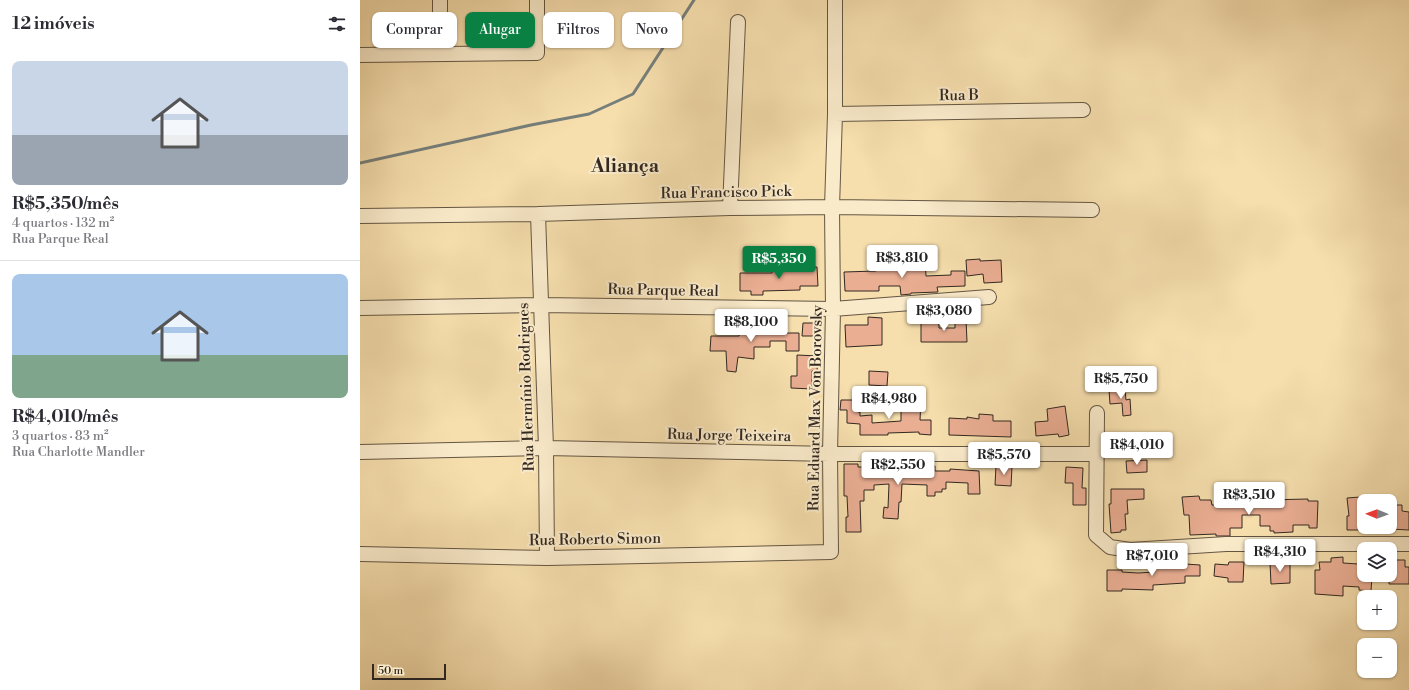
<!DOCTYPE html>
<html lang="pt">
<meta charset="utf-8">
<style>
body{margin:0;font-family:"Libre Bodoni",serif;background:#f7f7f7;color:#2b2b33;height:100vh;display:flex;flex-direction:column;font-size:15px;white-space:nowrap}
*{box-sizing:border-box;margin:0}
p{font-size:13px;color:#7c7c81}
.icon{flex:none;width:22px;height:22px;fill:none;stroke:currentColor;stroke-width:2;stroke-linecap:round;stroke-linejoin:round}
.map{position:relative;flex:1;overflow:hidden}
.side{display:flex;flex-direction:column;background:#fff;width:360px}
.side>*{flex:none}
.banner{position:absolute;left:12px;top:12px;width:380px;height:36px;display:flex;gap:8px}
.needle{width:26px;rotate:271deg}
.tools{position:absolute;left:997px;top:494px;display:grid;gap:8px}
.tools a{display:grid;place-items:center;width:40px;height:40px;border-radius:8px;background:#fff;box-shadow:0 1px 3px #0004;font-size:20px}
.scale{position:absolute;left:12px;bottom:10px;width:74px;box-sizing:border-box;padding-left:4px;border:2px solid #322820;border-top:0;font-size:11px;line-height:14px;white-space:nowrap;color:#322820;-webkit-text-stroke:3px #f9eaca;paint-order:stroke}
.price{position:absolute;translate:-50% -34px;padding:0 9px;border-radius:4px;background:#fff;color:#222;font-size:13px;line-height:26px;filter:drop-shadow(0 1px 2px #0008)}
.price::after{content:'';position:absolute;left:50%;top:24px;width:12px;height:9px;margin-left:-6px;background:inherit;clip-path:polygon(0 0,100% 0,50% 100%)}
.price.selected{background:#0b8043;color:#fff}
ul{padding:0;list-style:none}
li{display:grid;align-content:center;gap:8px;height:212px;padding:0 12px}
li+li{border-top:1px solid #e1e1e2}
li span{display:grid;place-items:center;height:124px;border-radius:8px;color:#555}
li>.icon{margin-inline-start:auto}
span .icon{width:72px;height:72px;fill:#fffc;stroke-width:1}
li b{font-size:17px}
h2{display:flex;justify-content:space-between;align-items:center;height:48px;padding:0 12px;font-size:17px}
.chip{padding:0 14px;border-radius:8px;background:#fff;box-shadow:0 1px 3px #0004;font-size:14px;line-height:36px}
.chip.selected{background:#0b8043;color:#fff}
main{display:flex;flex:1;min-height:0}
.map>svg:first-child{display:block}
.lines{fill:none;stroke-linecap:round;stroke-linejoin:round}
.stream{stroke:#767f7b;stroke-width:3}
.building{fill:#eaae93;stroke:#322820}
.minor-casing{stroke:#635643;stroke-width:16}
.minor{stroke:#f9eaca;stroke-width:14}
.labels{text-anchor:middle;stroke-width:4;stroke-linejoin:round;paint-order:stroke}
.street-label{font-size:15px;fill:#322820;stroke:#f9eaca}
.district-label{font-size:19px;font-weight:bold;fill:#322820;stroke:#f9eaca}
</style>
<main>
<section class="side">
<h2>12 imóveis<svg class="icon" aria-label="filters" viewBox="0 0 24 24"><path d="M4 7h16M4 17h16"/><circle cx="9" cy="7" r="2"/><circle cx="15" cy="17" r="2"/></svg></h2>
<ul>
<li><span style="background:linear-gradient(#c9d6e8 60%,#9aa5b1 0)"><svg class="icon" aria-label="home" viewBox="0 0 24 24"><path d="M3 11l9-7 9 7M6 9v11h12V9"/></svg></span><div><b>R$5,350/mês</b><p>4 quartos · 132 m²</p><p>Rua Parque Real</p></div></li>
<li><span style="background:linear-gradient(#a9c7e8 65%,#7fa58c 0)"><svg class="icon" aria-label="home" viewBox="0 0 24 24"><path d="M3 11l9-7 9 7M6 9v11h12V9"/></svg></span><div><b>R$4,010/mês</b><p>3 quartos · 83 m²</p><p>Rua Charlotte Mandler</p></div></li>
</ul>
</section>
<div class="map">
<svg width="1049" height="690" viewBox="0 0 1049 690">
<rect width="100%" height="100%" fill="#f6dead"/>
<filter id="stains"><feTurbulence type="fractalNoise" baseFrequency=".005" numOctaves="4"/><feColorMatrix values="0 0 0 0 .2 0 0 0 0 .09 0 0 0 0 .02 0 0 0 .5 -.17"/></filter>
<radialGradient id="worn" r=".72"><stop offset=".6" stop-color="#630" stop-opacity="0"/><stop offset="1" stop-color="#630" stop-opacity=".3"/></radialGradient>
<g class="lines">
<path class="stream" d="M0 163 171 125 229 114 273 94 334 0"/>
</g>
<path class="building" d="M565 259 566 276 591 275V271H605V286L577 287 578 292 551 293V294L541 295 540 286H519V291H485L484 272 516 271V268H533V261Z
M620 259V261L641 260 642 282 624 283 623 274 607 276 606 260Z
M423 265 440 266V268L457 267 458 286H440V290L403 291V295H391V291H380V273H412V266Z
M508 317 522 318V345L486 347 485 325H508Z
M595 319H606L607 342H561V320H579V328H595Z
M443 323H460V336H442Z
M392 325H412V331H417V333H439V351H426V341H410V347H394V359L378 357 376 372 367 371 366 351H350L351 336H379V327H392Z
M437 355 458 356 457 371H452V389L431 388V376H437Z
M509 371 528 372 527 386 509 385Z
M765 389 766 400 770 399 771 415 763 416 762 403 750 404 749 390Z
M481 400H498V412H500V416L512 415V423L541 421V400H561L560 420H571V435L559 434V432L528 433V435H500V424L487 423V410H480Z
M705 406 709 435 699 437 698 434 676 436 675 422 688 421 687 409Z
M619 414 633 415V421H651V437L589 435V418L607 419V417L619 419Z
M787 460V472L767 473 766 461Z
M484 464H498V467H513V470H529V466L567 468V466H575V471H590V469L619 471 620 494H608V483L586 482V489H582V492H575V496H567V485L542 484 541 502H539L538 519 523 518 524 507 528 508 529 484 514 485V490H504V501H500L501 532H486V517H488L487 496H484Z
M636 466 652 467 651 486 635 485Z
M706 467 723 468 722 488H726V505H713V483H705Z
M751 489H784V499L767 500 768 514H765L766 530H761V532L751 533 749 504H751Z
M839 496 840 500H851L852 505 905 506V500L948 499V501H958L957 528H949V525H933V532L914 533V531H910V526H900V515H882V528H870V536H856V534L830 535 829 515H824L822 497Z
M1000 497 1001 530H987V516H989L987 498Z
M1030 505H1042V511L1049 512V530L1030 529Z
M983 557V563L998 564V575L1012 576 1011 591 999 590V587L983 586V596L955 594V570H960L959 562H971V558Z
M811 560H825V564L840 565V576H825V583L793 585V590L762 589V591H747V570H762V572L778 573 794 572V564L811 563Z
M1030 560H1045V567H1049V584H1029Z
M869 562H884L883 582H868V578L854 576 855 564 868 565Z
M930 562V583L911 584 910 563Z"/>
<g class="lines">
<defs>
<path id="minor" d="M80 54V0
M0 55 177 53V0
M475 114 723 110
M370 208 378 22
M178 214 186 448 187 558
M0 216 178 214 370 208 472 207 732 210
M0 308 180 305 473 309 629 297
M737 413 736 535 750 547 770 550 866 544H1049
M0 452 186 448 470 454H737
M0 554 187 558 471 552 470 454 473 309 472 207 475 114V0"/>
</defs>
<use href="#minor" class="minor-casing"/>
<use href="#minor" class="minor"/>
</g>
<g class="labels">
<g class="street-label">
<text transform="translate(599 95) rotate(-1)" y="5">Rua B</text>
<text transform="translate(366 192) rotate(-1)" y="5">Rua Francisco Pick</text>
<text transform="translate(303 290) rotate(1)" y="5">Rua Parque Real</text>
<text transform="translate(166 387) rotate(-92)" y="5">Rua Hermínio Rodrigues</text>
<text transform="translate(455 408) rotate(-89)" y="5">Rua Eduard Max Von Borovsky</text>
<text transform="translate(369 435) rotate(1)" y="5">Rua Jorge Teixeira</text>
<text transform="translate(235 539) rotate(-1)" y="5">Rua Roberto Simon</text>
</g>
<g class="district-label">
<text x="265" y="172">Aliança</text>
</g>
</g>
<rect width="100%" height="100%" filter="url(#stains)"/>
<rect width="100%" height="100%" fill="url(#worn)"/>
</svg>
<div class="tools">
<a><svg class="needle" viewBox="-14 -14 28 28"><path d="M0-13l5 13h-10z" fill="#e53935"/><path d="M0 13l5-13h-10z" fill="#7c7c81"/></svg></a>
<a><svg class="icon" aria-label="layers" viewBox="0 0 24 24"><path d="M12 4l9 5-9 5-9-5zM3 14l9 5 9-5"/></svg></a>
<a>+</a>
<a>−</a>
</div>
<div class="scale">50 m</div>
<b class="price" style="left:542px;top:279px">R$3,810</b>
<b class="price selected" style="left:419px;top:280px">R$5,350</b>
<b class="price" style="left:584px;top:332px">R$3,080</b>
<b class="price" style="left:391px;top:343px">R$8,100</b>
<b class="price" style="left:761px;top:400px">R$5,750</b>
<b class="price" style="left:529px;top:420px">R$4,980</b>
<b class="price" style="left:777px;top:466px">R$4,010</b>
<b class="price" style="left:644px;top:476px">R$5,570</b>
<b class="price" style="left:538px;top:486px">R$2,550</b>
<b class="price" style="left:889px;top:516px">R$3,510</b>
<b class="price" style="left:920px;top:573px">R$4,310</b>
<b class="price" style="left:792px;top:577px">R$7,010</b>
<div class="banner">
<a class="chip">Comprar</a>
<a class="chip selected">Alugar</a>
<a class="chip">Filtros</a>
<a class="chip">Novo</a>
</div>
</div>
</main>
